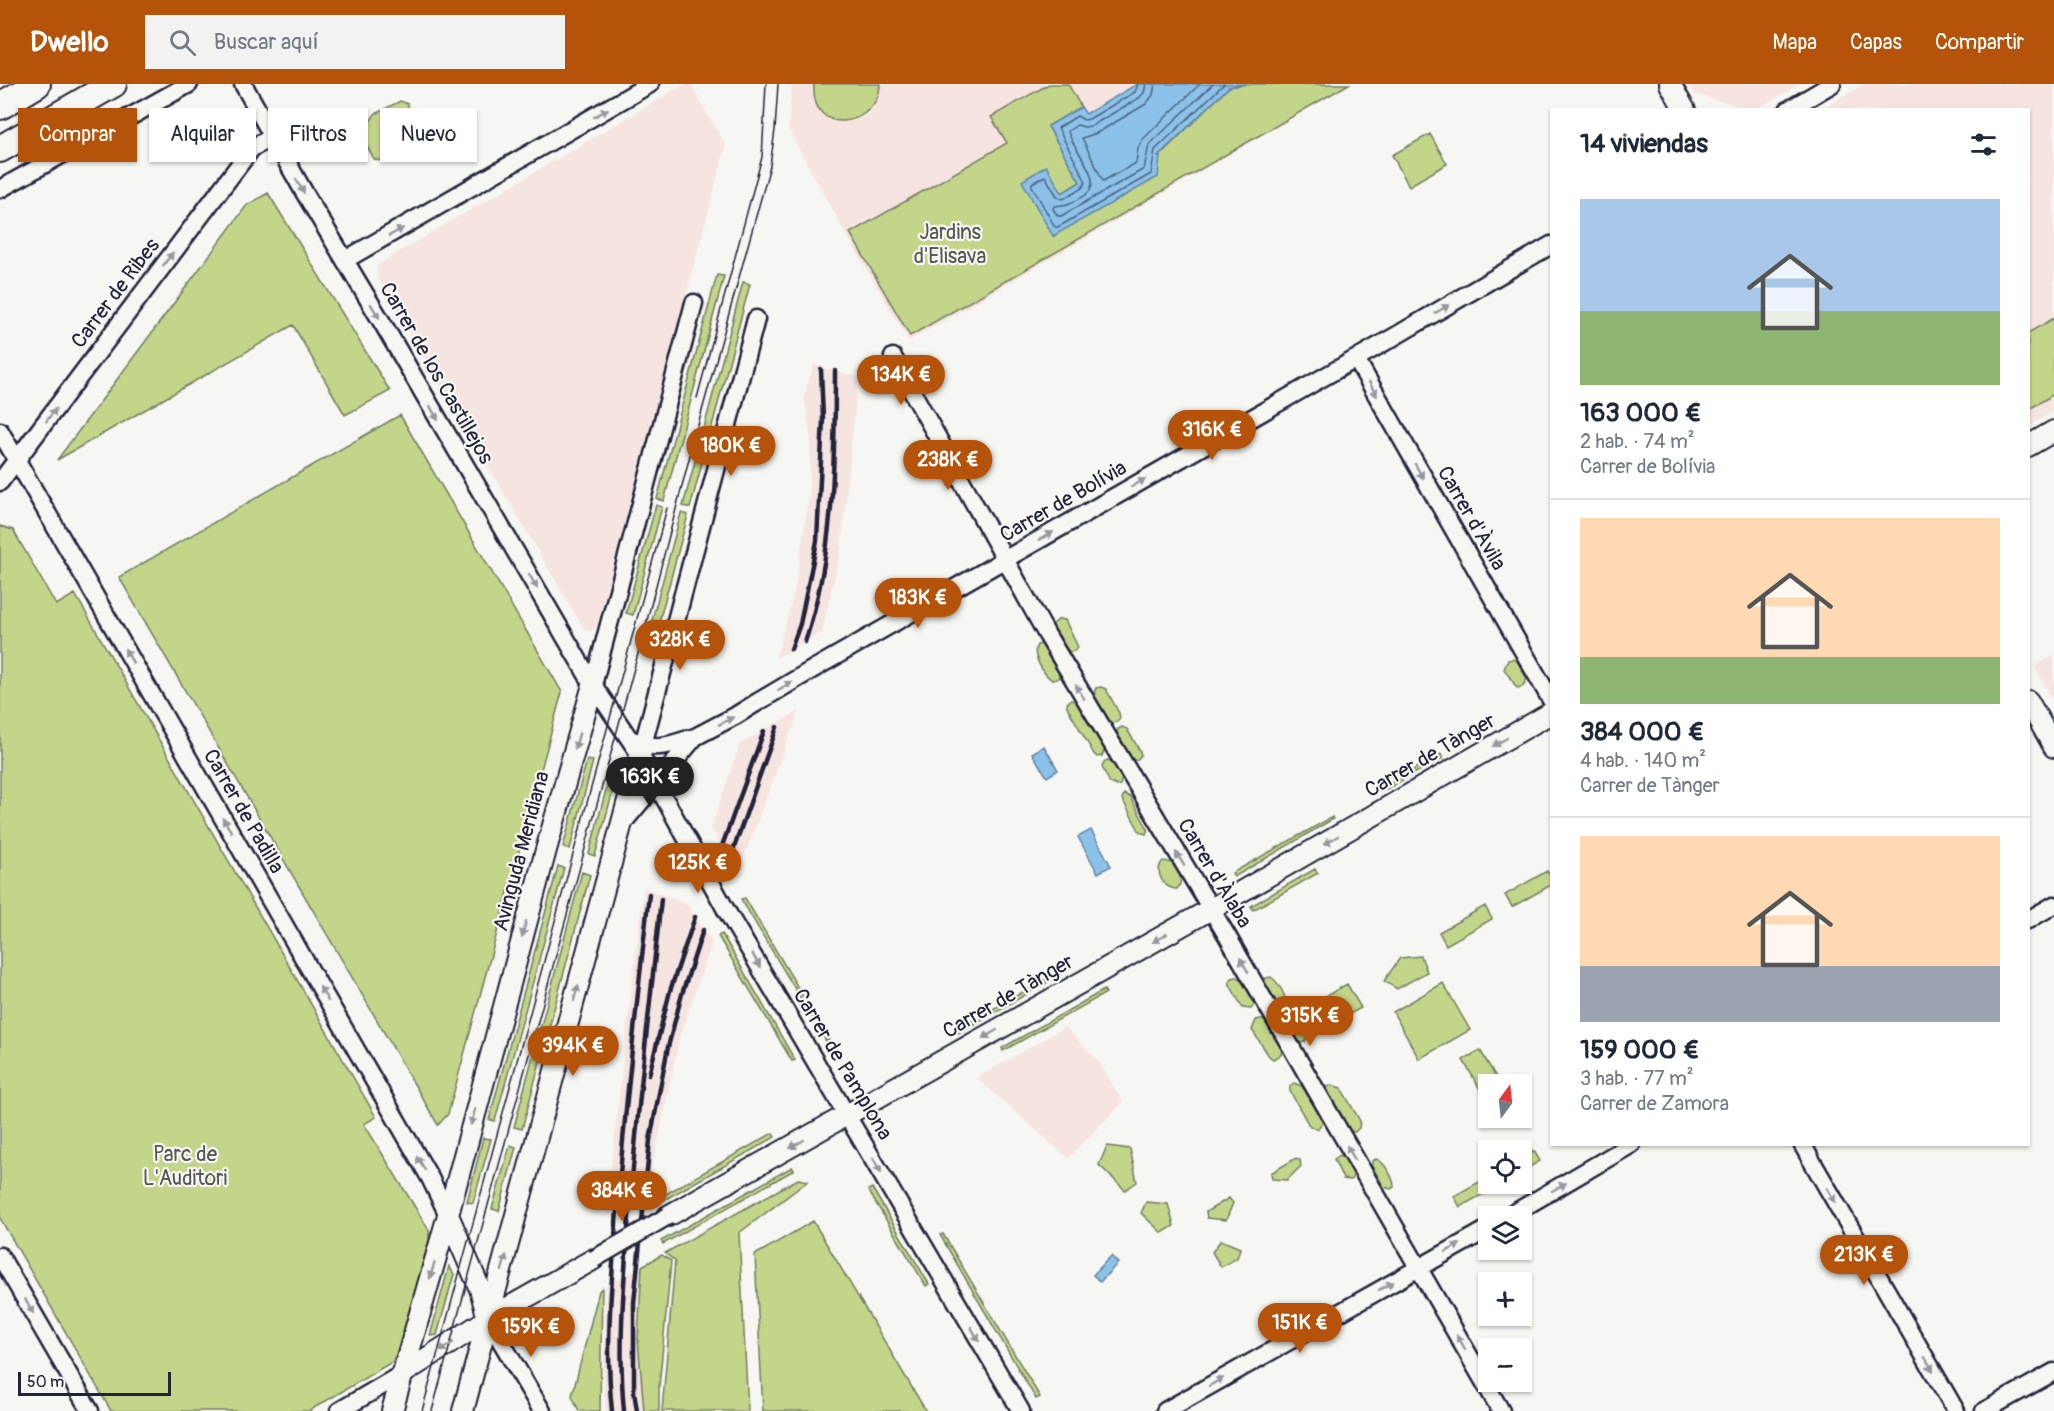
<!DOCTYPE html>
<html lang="es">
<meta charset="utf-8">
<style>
body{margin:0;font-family:Pangolin,sans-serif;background:#f2f2f3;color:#1f2937;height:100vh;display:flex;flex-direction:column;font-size:22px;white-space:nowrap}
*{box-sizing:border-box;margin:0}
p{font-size:20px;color:#747a83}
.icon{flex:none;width:33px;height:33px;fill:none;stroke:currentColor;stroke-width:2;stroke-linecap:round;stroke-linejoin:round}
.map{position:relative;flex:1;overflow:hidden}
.side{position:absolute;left:1550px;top:24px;width:480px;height:1038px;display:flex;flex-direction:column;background:#fff;border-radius:0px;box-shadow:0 2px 4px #0004}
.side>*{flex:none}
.guide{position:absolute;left:18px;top:24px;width:570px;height:54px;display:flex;gap:12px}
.needle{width:39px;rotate:15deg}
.tools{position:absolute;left:1478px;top:990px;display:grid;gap:12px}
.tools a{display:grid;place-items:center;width:54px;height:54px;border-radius:0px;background:#fff;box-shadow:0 2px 4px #0004;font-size:30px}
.scale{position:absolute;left:18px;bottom:15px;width:153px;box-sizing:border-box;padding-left:6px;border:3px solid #22223b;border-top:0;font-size:16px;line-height:21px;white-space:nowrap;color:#22223b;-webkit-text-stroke:4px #f6f6f2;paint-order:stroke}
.price{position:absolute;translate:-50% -51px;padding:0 14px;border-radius:21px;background:#b45309;color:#fff;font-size:20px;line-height:39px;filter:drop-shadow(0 2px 3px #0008)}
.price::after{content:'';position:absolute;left:50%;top:36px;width:18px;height:14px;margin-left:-9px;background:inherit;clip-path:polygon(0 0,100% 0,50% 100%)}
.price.current{background:#222;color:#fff}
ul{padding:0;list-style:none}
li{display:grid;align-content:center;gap:12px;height:318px;padding:0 30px}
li+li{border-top:2px solid #e0e1e3}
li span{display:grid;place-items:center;height:186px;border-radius:0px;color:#555}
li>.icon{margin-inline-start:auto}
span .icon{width:108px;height:108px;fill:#fffc;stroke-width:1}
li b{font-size:26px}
h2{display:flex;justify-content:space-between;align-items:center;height:72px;padding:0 30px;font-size:26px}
.tag{padding:0 21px;border-radius:0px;background:#fff;box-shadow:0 2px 4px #0004;font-size:21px;line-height:54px}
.tag.current{background:#b45309;color:#fff}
header{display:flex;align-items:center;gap:36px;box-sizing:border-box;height:84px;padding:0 30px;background:#b45309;color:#fff}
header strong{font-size:28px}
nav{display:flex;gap:33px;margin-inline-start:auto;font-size:21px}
.search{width:420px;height:54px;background:#f2f2f3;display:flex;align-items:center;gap:15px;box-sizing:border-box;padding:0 21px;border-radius:0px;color:#747a83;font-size:22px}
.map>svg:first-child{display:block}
.built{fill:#f6e4e1}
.green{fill:#c2d589;stroke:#727c62;stroke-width:1.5}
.water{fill:#8cc2e9;stroke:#6282a3;stroke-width:1.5}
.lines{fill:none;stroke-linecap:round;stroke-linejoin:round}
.shore{stroke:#4c6281;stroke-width:1.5}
.minor-casing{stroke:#22223b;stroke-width:21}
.tertiary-casing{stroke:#22223b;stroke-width:24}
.primary-casing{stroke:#22223b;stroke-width:30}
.minor{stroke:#f6f6f2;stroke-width:16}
.tertiary{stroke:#f6f6f2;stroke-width:20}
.primary{stroke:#f6f6f2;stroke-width:26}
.tram{stroke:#22223b;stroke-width:1.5}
.rail{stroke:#22223b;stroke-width:4.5}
.minor-bridge-casing{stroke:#22223b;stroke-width:21;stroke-linecap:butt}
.minor-bridge{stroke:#f6f6f2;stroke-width:16}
.oneway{fill:#9797a0}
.labels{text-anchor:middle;stroke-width:4.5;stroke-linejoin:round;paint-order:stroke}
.park-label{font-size:21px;fill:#525852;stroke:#f6f6f2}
.street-label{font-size:21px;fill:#22223b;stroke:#f6f6f2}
</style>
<header>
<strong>Dwello</strong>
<div class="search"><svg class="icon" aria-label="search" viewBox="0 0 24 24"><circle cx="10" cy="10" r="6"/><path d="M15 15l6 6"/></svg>Buscar aquí</div>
<nav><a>Mapa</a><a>Capas</a><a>Compartir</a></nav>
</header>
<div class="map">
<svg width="2054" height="1327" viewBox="0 0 2054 1327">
<rect width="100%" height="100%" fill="#f6f6f2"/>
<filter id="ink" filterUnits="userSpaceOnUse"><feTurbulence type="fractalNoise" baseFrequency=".0167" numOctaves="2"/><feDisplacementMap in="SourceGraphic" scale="12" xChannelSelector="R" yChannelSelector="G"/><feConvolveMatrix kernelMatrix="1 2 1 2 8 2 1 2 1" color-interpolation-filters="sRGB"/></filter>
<g filter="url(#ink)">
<path class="built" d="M685 0H690L726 62 596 544 591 547H587L584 545 377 193 376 186 379 180 385 176Z
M792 0H1351L909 257 845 148 788 45Z
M1688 0H1800L1755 26 1694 10Z
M1864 0H2054V327L2028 342V26H1819Z
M814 281 858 293 841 464 822 548 776 574 795 505 809 411 811 357 804 312Z
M2054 571V618L2034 582Z
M799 627 738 788 711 744 740 660Z
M644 804 687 820 712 859 680 951 647 1109 606 1133 623 975Z
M1065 943 1099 978 1123 1018 1068 1074 977 994Z
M641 1183 638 1256 644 1327H606L603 1294 606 1202Z"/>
<path class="green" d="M814 0H880C880 41 810 57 814 0Z
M1049 0H1068L1081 23 1048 42 1080 98 1062 109 1054 152 1156 75 1229 3 1246 0H1349L910 252 850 149 1007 59 991 33Z
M400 17 408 20 411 40 421 53 380 77 374 75 361 51 375 30Z
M1430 50 1447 80 1409 102 1392 71Z
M268 109 390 307 345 331 293 241 57 376 247 121Z
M717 191 724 192 664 417 657 415Z
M743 198 750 200 690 424 683 422Z
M2054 234V310L2028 326V249Z
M400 331 562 608 448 1030 438 1041 119 493Z
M656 421 662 423 633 531 626 529Z
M681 429 688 431 659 538 652 536Z
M0 442 13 446 56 521 75 510 376 1033 364 1040 429 1146V1156L399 1267 392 1278 309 1327H111L0 1134Z
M1059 535 1065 536 1078 563 1074 567 1070 568 1065 565 1053 544V540Z
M1042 560 1046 562 1060 586V591L1057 595 1052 596C1043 590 1031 570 1037 561Z
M1513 575 1517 577 1527 595 1522 603 1517 604 1504 585 1508 576Z
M1101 603 1106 605 1119 629 1120 634 1117 638 1112 639C1103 633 1090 614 1096 604Z
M1070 616 1078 617 1105 664 1102 672 1097 673 1094 670 1067 623V620Z
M1122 643 1127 645 1140 667 1141 671 1137 676H1132L1129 674 1116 652 1118 645Z
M1441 670 1443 674 1381 708 1380 705Z
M587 676 593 677 570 765 563 763Z
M1107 676 1114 678 1122 694 1120 701 1117 702 1110 699 1102 683 1104 678Z
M612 683 619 685 595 772 589 770Z
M1124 710 1130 713 1148 745 1146 750 1140 748 1122 715Z
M1332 733 1333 735 1234 793 1232 789Z
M1163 777C1176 777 1186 794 1177 805 1164 806 1153 787 1163 777Z
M558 782 564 784 495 1037 489 1036Z
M1315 785 1318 789 1253 826 1251 822Z
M1547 787 1551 793V801L1512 823 1505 811Z
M582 788 590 791 522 1045 514 1043Z
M745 814 829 956 826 957 741 815Z
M1485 822 1492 835 1446 861 1439 848Z
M722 850 795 976 792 977 718 852Z
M1421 872 1427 888 1397 905 1384 897 1400 874Z
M1060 887 1062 890 958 949 956 946Z
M1237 893C1244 898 1252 912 1254 921L1251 925 1243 924 1230 901 1229 898 1232 894Z
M1271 893C1278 898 1286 911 1286 920 1274 931 1268 912 1262 903L1266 894Z
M1443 899 1470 946 1419 975 1393 928Z
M1347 900 1361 924 1319 947 1305 924Z
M1104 906 1106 909 1003 967 1002 964Z
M1287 928 1297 930 1308 949 1305 958 1300 959 1294 957 1283 938Z
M1261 935 1265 938 1282 966 1281 971 1273 975 1269 972 1252 946 1256 936Z
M1480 966 1500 1000H1488V1019L1463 976Z
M1294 999 1302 1002 1323 1037 1318 1045 1310 1043 1290 1007V1002Z
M1331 1001 1341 1004 1360 1037 1359 1044 1355 1048 1346 1046 1326 1010 1327 1004Z
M773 1049 775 1053 664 1116 662 1112Z
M483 1054 491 1055 473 1119 467 1118Z
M510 1061 516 1063 499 1127 492 1125Z
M1107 1062 1130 1065 1137 1098 1125 1106 1099 1081Z
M1534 1067 1540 1077 1521 1088V1074Z
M1340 1071 1344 1073 1354 1090 1351 1096 1343 1095 1334 1075Z
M1296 1074 1300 1076 1301 1082 1287 1096 1272 1095 1271 1089Z
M1376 1075C1384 1077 1394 1094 1394 1103L1391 1105 1384 1103 1372 1082V1077Z
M792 1083 794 1086 663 1160 661 1157Z
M1488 1093V1100H1501L1460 1123 1454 1112Z
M798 1095 808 1097 739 1149 748 1327H662L675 1177 665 1169Z
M872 1104 929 1200 926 1202 868 1106Z
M1229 1114 1233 1119 1226 1136 1207 1134 1206 1128Z
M1146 1118 1168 1120 1174 1142 1162 1149 1141 1129Z
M813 1137 926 1327H763L755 1171Z
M943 1150 1040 1313 1036 1315 940 1151Z
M1221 1156 1240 1164 1237 1174 1221 1183 1212 1168Z
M662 1171 671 1177 659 1303V1327H644L638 1256 642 1182Z
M449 1182 454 1190 437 1251 430 1252Z
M602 1204 600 1327H579L572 1312 599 1207Z"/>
<path class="water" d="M1137 0H1246L1229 3 1157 73 1160 72 1158 93 1053 152 1022 97 1046 82 1062 109 1080 98 1048 42 1081 23 1086 30Z
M1044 662 1058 686 1047 693 1032 669Z
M1091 746 1111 782 1098 789 1078 753Z
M1111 1172 1118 1179 1100 1198 1093 1191Z"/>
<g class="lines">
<path class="shore" d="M1138 0 1135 8 1089 35 1084 36 1077 32 1058 44 1086 98 1082 104 1063 115 1057 112 1045 92 1032 99V102L1055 143H1058L1151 90 1155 66 1224 0
M1146 0 1144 9 1139 14 1091 42 1084 43 1077 41 1068 47C1071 65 1108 96 1084 112 1073 119 1066 121 1054 122L1053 125 1058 132H1061L1144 85 1149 61 1213 0
M1155 0 1153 11 1146 20 1097 49 1082 54 1103 97 1136 79 1138 64 1142 56 1200 0"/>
<defs>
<path id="minor" d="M243 0 304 108 383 240 593 601 641 672 699 777
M1788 26 1832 0
M0 105 189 0
M345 176 650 0
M893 273 1047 551 1226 850 1501 1327
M1356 275 1551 616
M0 347 430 1094 448 1131
M0 398 252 64 272 53
M815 584 1392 254 1551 161
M593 601 694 219
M633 656C658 668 670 660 695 653
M643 661 756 235
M622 740 695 653 735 632 756 619
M726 826 1021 1327
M2028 836 2054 821
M1802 1060 1956 1327
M1509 1132 1632 1060
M0 1172 90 1327
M488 1235 542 1327
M339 1327 402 1290
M1165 1327 1488 1145
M1984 1327 2054 1288"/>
<path id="tertiary" d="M1670 0 1685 26
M2028 362 2054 347
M2028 617 2054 663
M448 1131 480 1205 488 1235
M668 1132 1211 825 1551 629
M402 1290 488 1235 594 1175
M392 1327 448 1131 546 766 593 601
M463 1327 643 661"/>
<path id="primary" d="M0 22 37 0
M0 65 113 0"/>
</defs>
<use href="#minor" class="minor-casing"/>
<use href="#tertiary" class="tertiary-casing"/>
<use href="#primary" class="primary-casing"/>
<use href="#minor" class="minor"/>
<use href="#tertiary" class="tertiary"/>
<use href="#primary" class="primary"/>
<path class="tram" d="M697 314 762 73 766 0
M422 1327 667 424
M432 1327 645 544 695 352 770 82 775 46 778 0"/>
<path class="rail" d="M805 558C834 471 835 377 835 287
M791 565 800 540 817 457 823 335 821 285
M722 762 764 647
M730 775 777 643
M649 991 670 907 695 833
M612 1327C605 1261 612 1193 617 1127 625 1021 637 916 649 810
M624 1327C618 1262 624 1197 629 1132 637 1026 650 921 661 815
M637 1327 634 1307V1219L650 1056 668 963 682 910 703 846"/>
<defs>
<path id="minor-bridge" d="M756 619 815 584
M699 777 726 826
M594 1175 668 1132"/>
</defs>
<use href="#minor-bridge" class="minor-bridge-casing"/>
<use href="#minor-bridge" class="minor-bridge"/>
</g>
<defs><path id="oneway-solid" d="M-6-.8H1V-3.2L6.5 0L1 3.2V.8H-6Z" transform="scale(1.5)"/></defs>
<g class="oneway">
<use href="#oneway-solid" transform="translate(601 29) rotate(-30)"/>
<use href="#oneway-solid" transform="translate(300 102) rotate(60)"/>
<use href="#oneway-solid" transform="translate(396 148) rotate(-29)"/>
<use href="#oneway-solid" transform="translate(168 175) rotate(-53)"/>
<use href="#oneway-solid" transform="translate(1442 225) rotate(-30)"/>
<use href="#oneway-solid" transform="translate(375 227) rotate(59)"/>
<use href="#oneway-solid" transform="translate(1373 305) rotate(61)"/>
<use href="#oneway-solid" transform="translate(434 329) rotate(60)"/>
<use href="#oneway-solid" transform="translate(51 331) rotate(-53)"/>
<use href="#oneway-solid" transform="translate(1419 387) rotate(60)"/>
<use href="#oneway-solid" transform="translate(1138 399) rotate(-30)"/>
<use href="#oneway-solid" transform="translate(1046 452) rotate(-30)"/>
<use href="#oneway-solid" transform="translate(533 497) rotate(60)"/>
<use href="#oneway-solid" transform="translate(129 572) rotate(-120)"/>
<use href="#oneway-solid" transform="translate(785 602) rotate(-31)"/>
<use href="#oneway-solid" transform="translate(1080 608) rotate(-121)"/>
<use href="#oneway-solid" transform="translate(726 637) rotate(-27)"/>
<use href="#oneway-solid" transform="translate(577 657) rotate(106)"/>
<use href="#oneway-solid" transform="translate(1500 658) rotate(150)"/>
<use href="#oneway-solid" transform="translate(227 741) rotate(-122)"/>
<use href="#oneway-solid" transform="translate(1331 756) rotate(150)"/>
<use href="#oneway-solid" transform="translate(1180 775) rotate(-122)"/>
<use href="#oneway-solid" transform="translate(524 845) rotate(105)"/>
<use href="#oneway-solid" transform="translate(1160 854) rotate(150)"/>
<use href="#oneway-solid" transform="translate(756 876) rotate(60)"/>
<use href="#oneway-solid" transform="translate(1244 881) rotate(-120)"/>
<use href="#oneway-solid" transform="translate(576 909) rotate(-75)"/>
<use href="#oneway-solid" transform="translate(324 910) rotate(-120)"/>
<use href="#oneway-solid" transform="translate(990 950) rotate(150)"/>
<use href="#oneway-solid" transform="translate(473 1033) rotate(105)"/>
<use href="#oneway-solid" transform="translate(797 1060) rotate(150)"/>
<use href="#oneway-solid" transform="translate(1351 1069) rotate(-120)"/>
<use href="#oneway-solid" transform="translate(421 1079) rotate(-120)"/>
<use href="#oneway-solid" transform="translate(877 1081) rotate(60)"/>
<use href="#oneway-solid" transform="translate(1559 1103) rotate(-30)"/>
<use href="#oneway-solid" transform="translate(1831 1111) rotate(60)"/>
<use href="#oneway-solid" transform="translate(1453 1164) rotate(-29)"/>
<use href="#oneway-solid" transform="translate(504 1179) rotate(-75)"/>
<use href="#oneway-solid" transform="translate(432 1187) rotate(106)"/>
<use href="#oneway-solid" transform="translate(1386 1202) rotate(-29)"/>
<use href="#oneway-solid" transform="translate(29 1222) rotate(60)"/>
<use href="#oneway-solid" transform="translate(975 1250) rotate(60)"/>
<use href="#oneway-solid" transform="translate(1461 1258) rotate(-120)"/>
<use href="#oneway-solid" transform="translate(446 1263) rotate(148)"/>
<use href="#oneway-solid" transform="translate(1929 1280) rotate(59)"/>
<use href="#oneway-solid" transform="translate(1216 1298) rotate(-30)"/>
</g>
</g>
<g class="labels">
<g class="park-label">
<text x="950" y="155">Jardins<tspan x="950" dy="24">d'Elisava</tspan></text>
<text x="185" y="1077">Parc de<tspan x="185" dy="24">L'Auditori</tspan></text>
</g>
<g class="street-label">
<text transform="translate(115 209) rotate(-53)" y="7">Carrer de Ribes</text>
<text transform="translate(437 289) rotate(60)" y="7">Carrer de los Castillejos</text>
<text transform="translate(1063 417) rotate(-30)" y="7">Carrer de Bolívia</text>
<text transform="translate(1472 434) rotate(60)" y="7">Carrer d'Àvila</text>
<text transform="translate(1430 671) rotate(-30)" y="7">Carrer de Tànger</text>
<text transform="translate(244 727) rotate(60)" y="7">Carrer de Padilla</text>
<text transform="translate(521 767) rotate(-75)" y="7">Avinguda Meridiana</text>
<text transform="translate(1215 789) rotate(59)" y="7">Carrer d'Àlaba</text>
<text transform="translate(1008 912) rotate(-30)" y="7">Carrer de Tànger</text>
<text transform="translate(843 980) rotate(59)" y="7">Carrer de Pamplona</text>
</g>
</g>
</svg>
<div class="tools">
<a><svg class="needle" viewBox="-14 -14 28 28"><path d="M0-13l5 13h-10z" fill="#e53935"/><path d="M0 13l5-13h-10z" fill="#747a83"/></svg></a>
<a><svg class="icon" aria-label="locate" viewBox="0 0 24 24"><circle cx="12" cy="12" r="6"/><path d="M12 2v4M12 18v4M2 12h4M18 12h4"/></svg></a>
<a><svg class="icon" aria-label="layers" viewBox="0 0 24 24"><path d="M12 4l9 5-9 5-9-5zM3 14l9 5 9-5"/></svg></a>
<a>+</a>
<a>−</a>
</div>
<div class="scale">50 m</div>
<b class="price" style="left:901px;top:322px">134K €</b>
<b class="price" style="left:1212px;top:377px">316K €</b>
<b class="price" style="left:731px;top:393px">180K €</b>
<b class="price" style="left:948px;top:407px">238K €</b>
<b class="price" style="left:918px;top:545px">183K €</b>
<b class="price" style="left:680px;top:587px">328K €</b>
<b class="price current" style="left:650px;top:724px">163K €</b>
<b class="price" style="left:698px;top:810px">125K €</b>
<b class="price" style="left:1310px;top:963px">315K €</b>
<b class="price" style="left:573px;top:993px">394K €</b>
<b class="price" style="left:622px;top:1138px">384K €</b>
<b class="price" style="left:1864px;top:1202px">213K €</b>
<b class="price" style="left:1300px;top:1270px">151K €</b>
<b class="price" style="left:531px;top:1274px">159K €</b>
<div class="guide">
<a class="tag current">Comprar</a>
<a class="tag">Alquilar</a>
<a class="tag">Filtros</a>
<a class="tag">Nuevo</a>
</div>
<section class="side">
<h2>14 viviendas<svg class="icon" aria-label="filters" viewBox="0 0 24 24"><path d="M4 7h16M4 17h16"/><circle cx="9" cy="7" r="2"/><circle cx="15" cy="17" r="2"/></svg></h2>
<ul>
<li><span style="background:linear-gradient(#a9c7e8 60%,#8fb573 0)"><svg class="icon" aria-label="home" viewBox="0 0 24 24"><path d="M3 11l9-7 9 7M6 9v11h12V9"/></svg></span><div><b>163 000 €</b><p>2 hab. · 74 m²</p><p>Carrer de Bolívia</p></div></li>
<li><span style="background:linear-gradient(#ffd9b3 75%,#8fb573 0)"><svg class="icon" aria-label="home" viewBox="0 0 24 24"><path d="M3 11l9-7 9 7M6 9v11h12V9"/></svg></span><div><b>384 000 €</b><p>4 hab. · 140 m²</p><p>Carrer de Tànger</p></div></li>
<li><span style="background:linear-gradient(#ffd9b3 70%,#9aa5b1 0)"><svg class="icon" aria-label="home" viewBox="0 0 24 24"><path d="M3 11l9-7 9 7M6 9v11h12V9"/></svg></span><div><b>159 000 €</b><p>3 hab. · 77 m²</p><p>Carrer de Zamora</p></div></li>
</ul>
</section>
</div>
